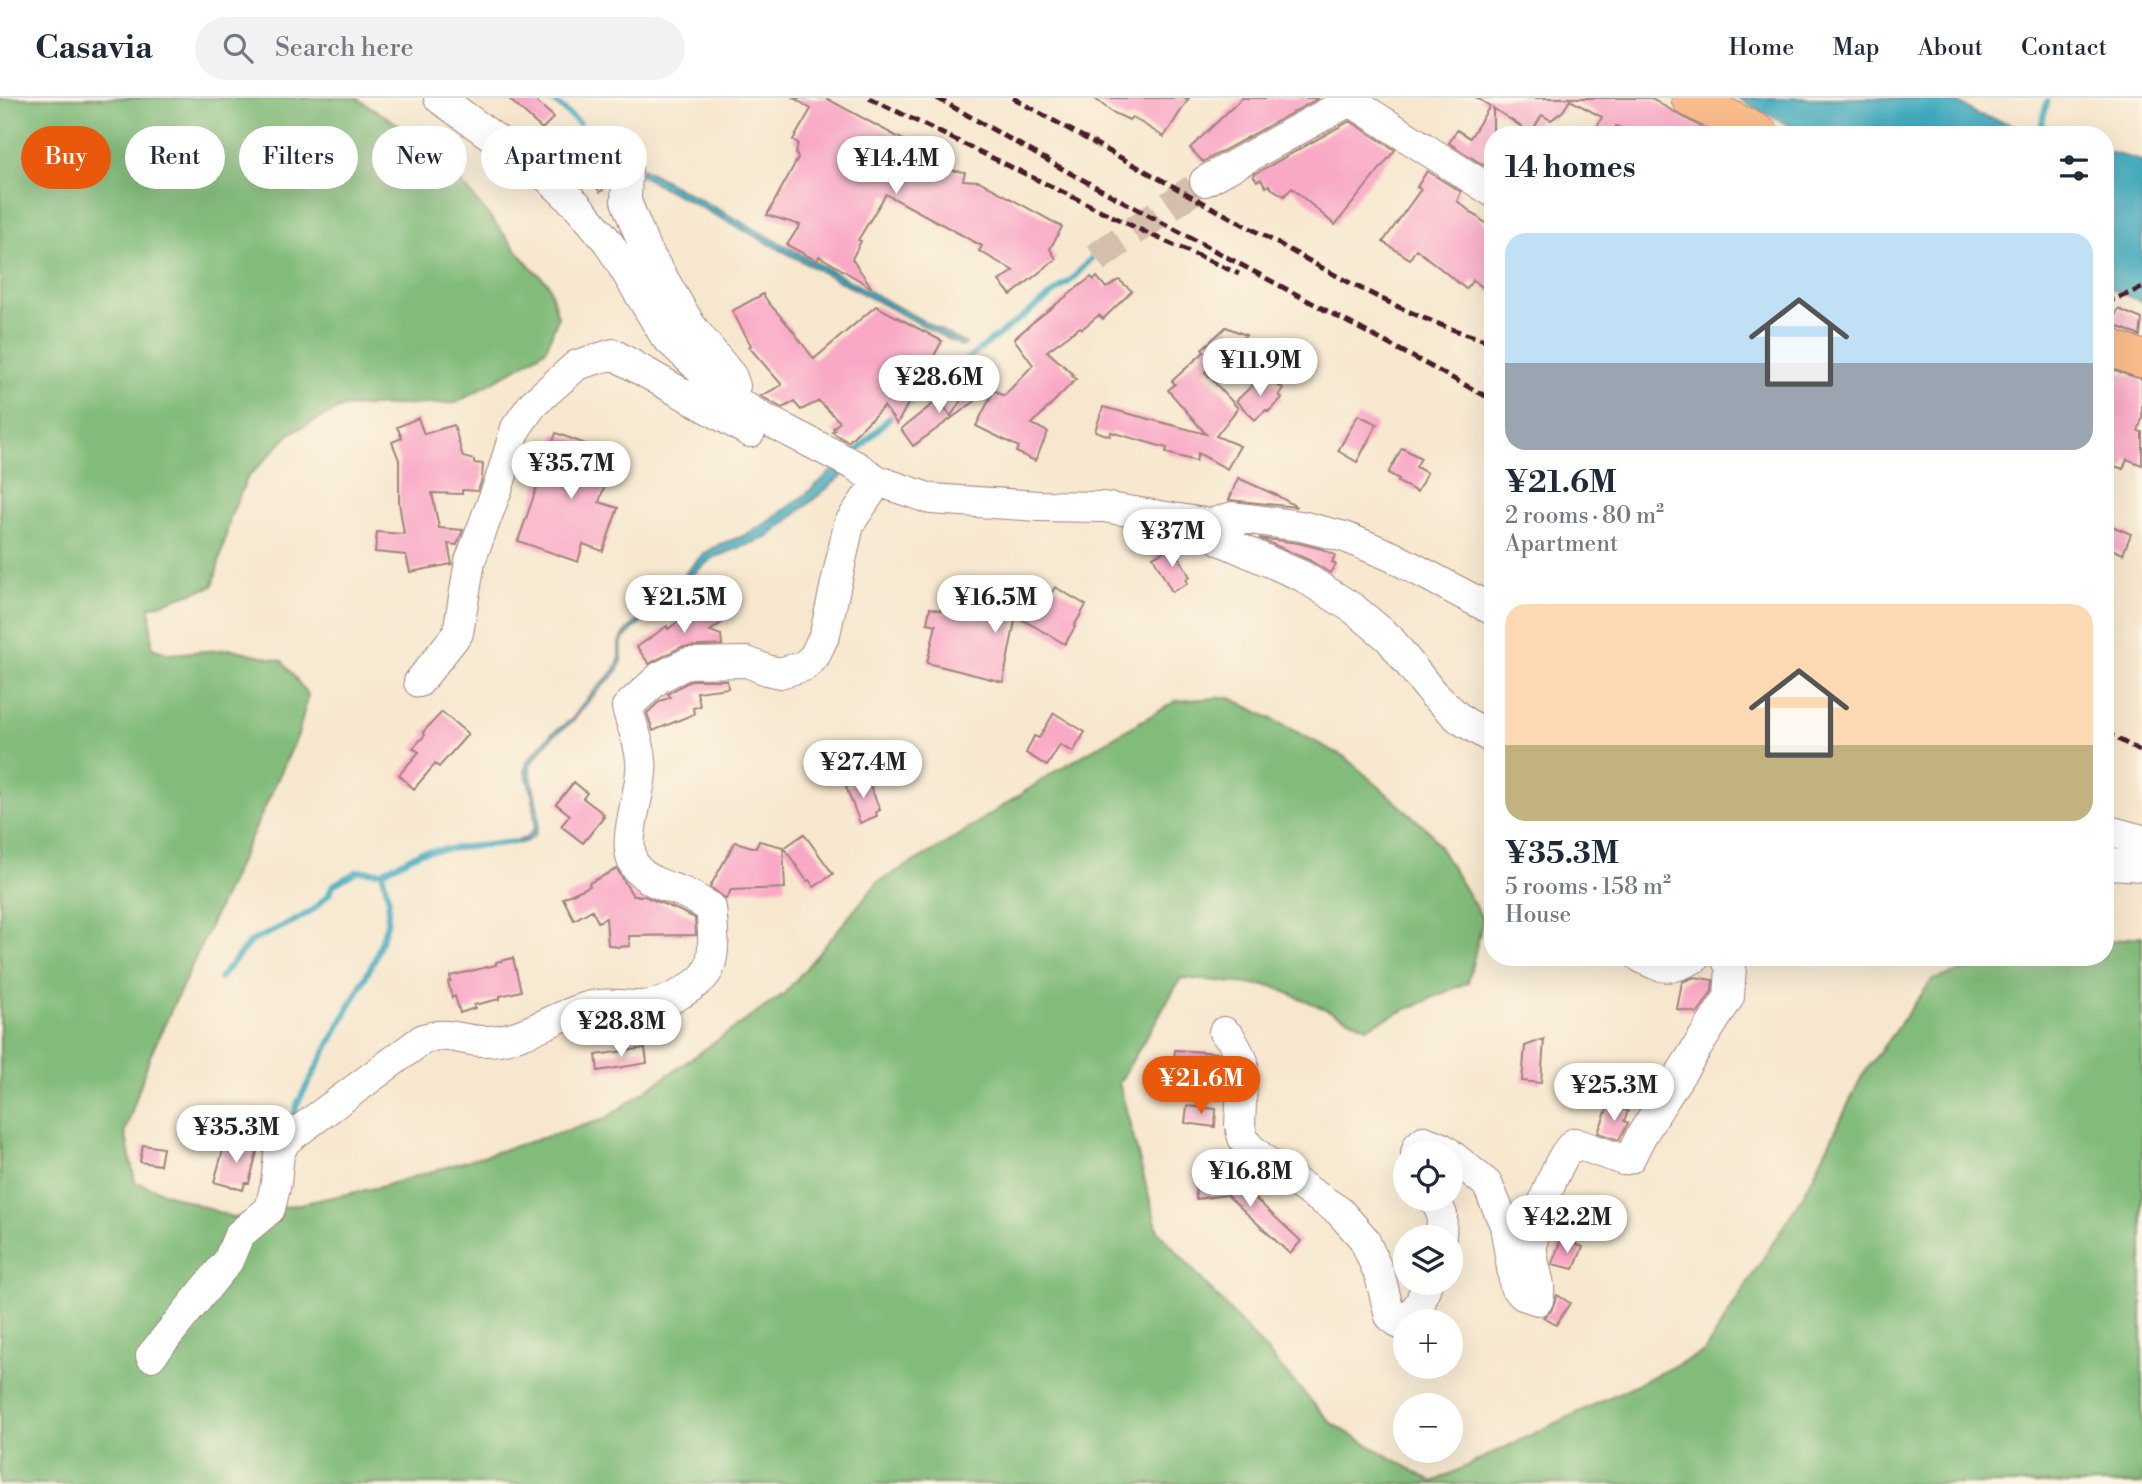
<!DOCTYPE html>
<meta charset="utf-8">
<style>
body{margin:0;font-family:"Libre Bodoni",serif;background:#f2f2f3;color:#1f2937;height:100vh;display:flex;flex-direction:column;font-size:26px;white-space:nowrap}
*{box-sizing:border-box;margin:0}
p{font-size:23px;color:#747a83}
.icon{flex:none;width:38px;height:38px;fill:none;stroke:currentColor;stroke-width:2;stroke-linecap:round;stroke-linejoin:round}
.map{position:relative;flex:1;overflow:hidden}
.panel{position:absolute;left:1484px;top:28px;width:630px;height:840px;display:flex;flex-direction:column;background:#fff;border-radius:28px;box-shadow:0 7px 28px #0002}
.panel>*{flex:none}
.hud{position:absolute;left:21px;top:28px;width:665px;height:63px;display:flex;gap:14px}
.tools{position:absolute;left:1393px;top:1043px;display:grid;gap:14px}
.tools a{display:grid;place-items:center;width:70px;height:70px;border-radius:50%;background:#fff;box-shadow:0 7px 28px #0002;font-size:35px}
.price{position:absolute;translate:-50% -60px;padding:0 16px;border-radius:24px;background:#fff;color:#222;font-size:23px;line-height:46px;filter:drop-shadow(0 2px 4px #0008)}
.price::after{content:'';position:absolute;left:50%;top:42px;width:21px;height:16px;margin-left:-10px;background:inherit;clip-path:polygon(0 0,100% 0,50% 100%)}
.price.on{background:#ea580c;color:#fff}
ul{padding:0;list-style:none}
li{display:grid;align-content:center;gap:14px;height:371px;padding:0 21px}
li span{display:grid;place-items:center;height:217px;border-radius:21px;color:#555}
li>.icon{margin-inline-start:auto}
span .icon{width:126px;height:126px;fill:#fffc;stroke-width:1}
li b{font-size:30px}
h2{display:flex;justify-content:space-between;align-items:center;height:84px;padding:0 21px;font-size:30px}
.chip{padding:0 24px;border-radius:32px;background:#fff;box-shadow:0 7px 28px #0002;font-size:24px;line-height:63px}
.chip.on{background:#ea580c;color:#fff}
header{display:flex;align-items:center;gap:42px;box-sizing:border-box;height:98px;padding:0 35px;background:#fff;border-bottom:2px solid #e0e1e3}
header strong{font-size:33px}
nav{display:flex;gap:38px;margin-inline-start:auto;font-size:24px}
.search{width:490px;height:63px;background:#f2f2f3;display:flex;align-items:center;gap:18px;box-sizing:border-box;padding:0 24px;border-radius:38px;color:#747a83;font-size:26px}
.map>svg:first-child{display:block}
.forest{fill:#82bc7a;stroke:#666e52;stroke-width:2}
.water{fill:#3da9bd;stroke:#446474;stroke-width:2}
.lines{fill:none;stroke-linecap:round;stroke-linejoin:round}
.stream{stroke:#3da9bd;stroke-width:6}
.building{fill:#f9a8c6}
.minor-tunnel{stroke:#d4bfad;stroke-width:30;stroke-dasharray:30 15;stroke-linecap:butt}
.minor-casing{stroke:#a0837c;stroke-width:32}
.major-casing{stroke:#a0837c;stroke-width:39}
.minor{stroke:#fff;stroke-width:30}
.major{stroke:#fabc8b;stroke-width:37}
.rail{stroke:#4a1f2b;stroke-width:5;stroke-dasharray:10 5;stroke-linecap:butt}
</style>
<header>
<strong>Casavia</strong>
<div class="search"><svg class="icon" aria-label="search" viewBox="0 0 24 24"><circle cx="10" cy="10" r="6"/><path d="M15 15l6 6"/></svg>Search here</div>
<nav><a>Home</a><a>Map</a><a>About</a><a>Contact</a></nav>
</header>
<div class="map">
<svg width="2142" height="1386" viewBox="0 0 2142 1386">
<rect width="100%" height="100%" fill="#fcf5e5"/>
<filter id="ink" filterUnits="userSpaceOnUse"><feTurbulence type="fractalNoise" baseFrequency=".0143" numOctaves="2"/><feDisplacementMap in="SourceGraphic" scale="14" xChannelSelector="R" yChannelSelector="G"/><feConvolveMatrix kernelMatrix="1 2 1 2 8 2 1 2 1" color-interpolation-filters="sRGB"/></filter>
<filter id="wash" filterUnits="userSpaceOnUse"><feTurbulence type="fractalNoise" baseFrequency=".00686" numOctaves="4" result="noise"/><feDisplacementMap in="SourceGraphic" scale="28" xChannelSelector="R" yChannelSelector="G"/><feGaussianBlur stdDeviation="1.57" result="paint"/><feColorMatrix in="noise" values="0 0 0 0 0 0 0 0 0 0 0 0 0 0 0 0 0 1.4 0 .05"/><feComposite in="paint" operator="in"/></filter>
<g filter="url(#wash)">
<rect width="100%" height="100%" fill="#f7e7ce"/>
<path class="forest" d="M0 0H356L431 47 529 167 548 185 558 219 546 251 524 266 456 305 343 309 292 334 247 380 231 417 213 488 150 509 152 550 170 556 232 551 282 563 308 597 298 637 150 958 125 1034 135 1084 234 1120 380 1089 605 1021 785 895 878 784 945 746 1056 673 1176 603 1229 599 1345 659 1430 734 1483 821 1468 884 1367 929 1272 888 1181 880 1119 985 1158 1133 1331 1325 1433 1384 1704 1254 1807 1091 1862 978 1932 882 2009 859H2105V844L2142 838V1386H0Z"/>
<path class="water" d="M1737 0H1952L1976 16 2048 37H1807Z
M2105 53 2142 63V204L2105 188V178L2107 174 2105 171Z
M642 70 966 246 963 249 640 77Z
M834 371 843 377 768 439 715 459 705 466 685 483 671 502 645 520 623 541 621 548 622 562 617 574 592 599 571 625 552 639 530 667C530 695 560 750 507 745L526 740 534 731 535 725 533 700 525 672 528 662 551 636 572 621 587 600 614 573 619 561V545L627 532 674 494 685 476 702 457 720 446 741 439 762 428 806 396Z"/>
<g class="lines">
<path class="stream" d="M550 0 579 25
M2039 37 2047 4
M854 356 888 321 1071 182 1091 161
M220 880 250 844 296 822 314 811 329 796 333 787 358 773 382 774 421 754 514 744
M294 1021 297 1006 375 861 387 826 389 802 382 774"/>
</g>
<g id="blocks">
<path class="building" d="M508 0H532L554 19 542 31Z
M794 0H826L942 63 939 71 965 74 963 82 979 83 1062 129 1050 151 1056 161 1011 197 999 183 1014 173 979 153 982 148 886 96 858 142 861 143 852 161 872 190 819 158 817 163 787 147 800 127 767 117 798 60 796 56 798 45 793 42 811 11Z
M1094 0H1189L1164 39 1132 19 1129 22 1112 14Z
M1242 0H1319L1203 64 1190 50Z
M1477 0H1650L1715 37H1639L1616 28 1611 37H1593L1602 19 1570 2 1563 13 1551 22 1542 17 1531 35 1493 10V53L1483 67 1449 45 1457 32 1470 40 1490 8Z
M1350 23 1395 52 1335 127 1292 90 1284 98 1271 90 1269 87 1266 89 1261 81 1257 83 1253 77Z
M574 32 581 35 584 38 603 92 600 94 560 44Z
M1427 73 1461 94 1457 103 1493 131V197L1473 182 1466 191 1416 151 1410 161 1383 144 1421 91 1417 89Z
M1091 179 1094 182 1097 179 1106 190 1119 182 1132 193 1103 221 1099 217 1082 231 1080 229 1047 253 1074 277 1072 278 1076 281 1032 326 1048 334 1035 363 1016 354 1019 349 976 328 994 292 1004 298 1033 267 1014 241 1032 225Z
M763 196 768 204 789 228 814 261 876 208 942 243 897 326 884 308 848 344 832 334 835 332 833 330 840 324 819 303 801 312 794 304 782 310 761 298 782 287 749 249 751 247 732 213Z
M2118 211 2142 221 2140 238 2108 224 2111 218 2114 220Z
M1226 229 1246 237 1205 274 1238 310 1216 338 1240 348 1227 371 1198 355 1196 363 1166 355 1167 350 1111 334 1110 338 1095 333 1103 309 1206 336 1168 292 1175 286 1172 283 1204 254 1202 251Z
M2105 270 2142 281V321L2138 333 2142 334V367L2127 361 2123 371 2105 365V326L2112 309 2105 304Z
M1261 279 1283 290 1279 297 1282 300 1268 314 1266 312 1255 322 1236 303Z
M973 283 989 293 913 348 901 331 938 302 951 318Z
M1358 317 1377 326 1357 364 1338 353Z
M418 320 424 336 454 327 463 359 474 362V365L483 366 482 381 478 393 462 392V396L432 395 439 430 463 432 457 447 448 446 452 466 410 474 406 457 375 454 377 434 404 436 399 405V362L392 344 402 340 397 329Z
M556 335 615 357 599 404 618 410 603 453 583 446 578 464 518 443Z
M1402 350 1421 360 1416 369 1427 375 1417 394 1398 384 1399 381 1388 375Z
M1238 380 1276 397 1297 409 1229 402Z
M2105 425 2131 436 2123 456 2105 448Z
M1259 440 1298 445 1322 451 1335 457 1332 464 1336 467 1330 475 1309 462Z
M1173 448 1190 479 1186 481 1188 485 1172 494 1153 459Z
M1055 489 1086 507 1074 528 1075 529 1065 546 1016 518 1003 584 927 565 936 527 927 525 930 510 979 521 981 508 1007 513 1008 510 1039 516Z
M711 506 724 523 710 533 721 537 722 547 681 549 649 566 637 549 667 528 668 531 699 508 702 513Z
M692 582H727L728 590 697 594 700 608 693 610 694 616 653 633 647 615 659 604 670 599 668 596 670 594Z
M442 614 468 636 439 669 435 666 414 691 399 677 419 654 413 650 425 637 423 634Z
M1054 615 1085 634 1073 654 1060 647 1047 668 1026 655 1034 638 1039 640Z
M867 680 880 712 876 714 877 718 860 725 846 689Z
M574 684 587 695 583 700 604 716 602 718 604 719 583 745 561 728 570 717 556 706Z
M804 736 833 776 814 789 809 782 807 783 784 750Z
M759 743 783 749 785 790 731 792 726 801 710 789 735 744 756 750Z
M617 771 633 798H644L678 812 695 820 696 837 629 838 630 848 617 849 608 847 606 820 598 824 592 812 574 822 563 800 590 788 589 785Z
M513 860 521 893 500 898V901L474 907 475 910 460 915 455 898 452 900 448 884 451 883 450 878 496 867V864Z
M1694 879 1713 882 1712 893 1698 915 1677 911 1682 884Z
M1544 941 1541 985 1522 983 1525 948Z
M645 950 647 965 598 973 596 957Z
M1175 952 1219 955 1225 967V982L1168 977 1169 962H1174Z
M1609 1006 1628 1013 1624 1023 1628 1025 1619 1042 1598 1035Z
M1187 1008 1216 1011 1215 1029 1185 1025Z
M226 1042 258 1050 249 1085H245L243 1092 214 1084Z
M143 1047 163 1050 160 1067 140 1064Z
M1230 1077 1301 1143 1290 1156 1227 1097 1196 1101 1195 1085 1225 1082Z
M1565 1142 1583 1149 1574 1171 1552 1166 1560 1144 1564 1145Z
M1557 1197 1570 1205 1556 1227 1543 1219 1551 1213Z"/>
</g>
</g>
<g filter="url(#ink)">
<use href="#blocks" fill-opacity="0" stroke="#a0837c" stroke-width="2"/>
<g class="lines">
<path class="minor-tunnel" d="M1096 160 1205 83"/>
<defs>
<path id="minor" d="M439 0 544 76 578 108 608 144 665 238 732 301 763 320 856 368 878 383 931 401 1039 408 1103 409 1211 426 1233 419 1301 428 1345 439 1391 458 1493 512
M1346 0 1493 94
M627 71 626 103 644 148 691 228 732 279 735 288
M1205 83 1355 0
M1211 426 1220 442 1302 478 1354 511 1389 540 1433 596 1460 621 1493 641
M419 584 458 535 470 463 499 386 516 330 533 306 577 267 613 256 750 334
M2105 732 2142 742
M2105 769 2111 766 2142 768
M1640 859C1665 872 1670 872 1696 859
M1224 934 1230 939 1243 963 1240 1027 1243 1040 1249 1049 1274 1070 1339 1113 1364 1141 1380 1178 1390 1218 1400 1226 1405 1224
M1416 1055 1418 1048 1424 1043 1442 1050 1449 1055
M1451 1057 1487 1086 1505 1127 1515 1189 1523 1197 1538 1202C1543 1184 1531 1167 1532 1149 1532 1131 1560 1051 1575 1045L1623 1062 1630 1060 1641 1038 1729 899 1731 869 1725 859
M1435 1101 1442 1117 1441 1139
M1408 1223 1421 1203 1427 1185
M151 1258 228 1163 239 1137 270 1111 276 1085 279 1056 285 1043 423 941C451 932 461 944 486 943 524 943 555 917 591 908 606 904 624 908 639 908 652 908 668 903 680 896 688 891 699 885 705 877 717 862 713 828 711 810 701 804 692 798 682 794 666 788 652 785 639 773 615 750 645 692 641 662 640 645 631 626 627 609L660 579 688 565 747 564 767 572 780 575 804 568 814 559 825 536 849 426 878 383"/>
<path id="major" d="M1690 0 1761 37
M2105 245 2113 251 2142 261"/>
</defs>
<use href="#minor" class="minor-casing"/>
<use href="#major" class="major-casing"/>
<use href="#minor" class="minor"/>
<use href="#major" class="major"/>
<path class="rail" d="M869 0 1149 136 1239 176
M937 0 1070 75 1493 302
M1013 0C1095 46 1178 91 1261 136 1335 177 1411 222 1493 244
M2105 205 2142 190
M2105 634 2142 654"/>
</g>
</g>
</svg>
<div class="tools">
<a><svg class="icon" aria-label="locate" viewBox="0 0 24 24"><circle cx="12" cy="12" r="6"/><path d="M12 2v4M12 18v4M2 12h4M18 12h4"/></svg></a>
<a><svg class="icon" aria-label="layers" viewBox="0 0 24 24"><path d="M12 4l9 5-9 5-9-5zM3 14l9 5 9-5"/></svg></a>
<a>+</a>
<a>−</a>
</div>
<b class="price" style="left:896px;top:98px">¥14.4M</b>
<b class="price" style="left:1260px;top:300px">¥11.9M</b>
<b class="price" style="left:939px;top:317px">¥28.6M</b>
<b class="price" style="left:571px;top:403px">¥35.7M</b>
<b class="price" style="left:1172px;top:471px">¥37M</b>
<b class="price" style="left:684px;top:537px">¥21.5M</b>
<b class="price" style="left:995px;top:537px">¥16.5M</b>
<b class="price" style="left:863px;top:702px">¥27.4M</b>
<b class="price" style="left:621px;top:961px">¥28.8M</b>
<b class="price on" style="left:1201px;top:1018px">¥21.6M</b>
<b class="price" style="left:1614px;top:1025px">¥25.3M</b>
<b class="price" style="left:236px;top:1067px">¥35.3M</b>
<b class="price" style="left:1250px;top:1111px">¥16.8M</b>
<b class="price" style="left:1567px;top:1157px">¥42.2M</b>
<div class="hud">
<a class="chip on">Buy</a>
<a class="chip">Rent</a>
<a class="chip">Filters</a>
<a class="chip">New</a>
<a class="chip">Apartment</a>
</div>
<section class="panel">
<h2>14 homes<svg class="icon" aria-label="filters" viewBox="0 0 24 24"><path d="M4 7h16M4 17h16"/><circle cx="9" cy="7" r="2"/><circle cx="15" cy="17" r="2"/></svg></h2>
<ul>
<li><span style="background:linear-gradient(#bfe0f5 60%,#9aa5b1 0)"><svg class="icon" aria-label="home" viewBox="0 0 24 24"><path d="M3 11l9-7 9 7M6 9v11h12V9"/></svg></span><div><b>¥21.6M</b><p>2 rooms · 80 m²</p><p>Apartment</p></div></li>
<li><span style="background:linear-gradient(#ffd9b3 65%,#c2b280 0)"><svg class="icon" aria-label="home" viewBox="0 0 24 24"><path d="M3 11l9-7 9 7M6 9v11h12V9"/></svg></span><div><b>¥35.3M</b><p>5 rooms · 158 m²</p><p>House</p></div></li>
</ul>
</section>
</div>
